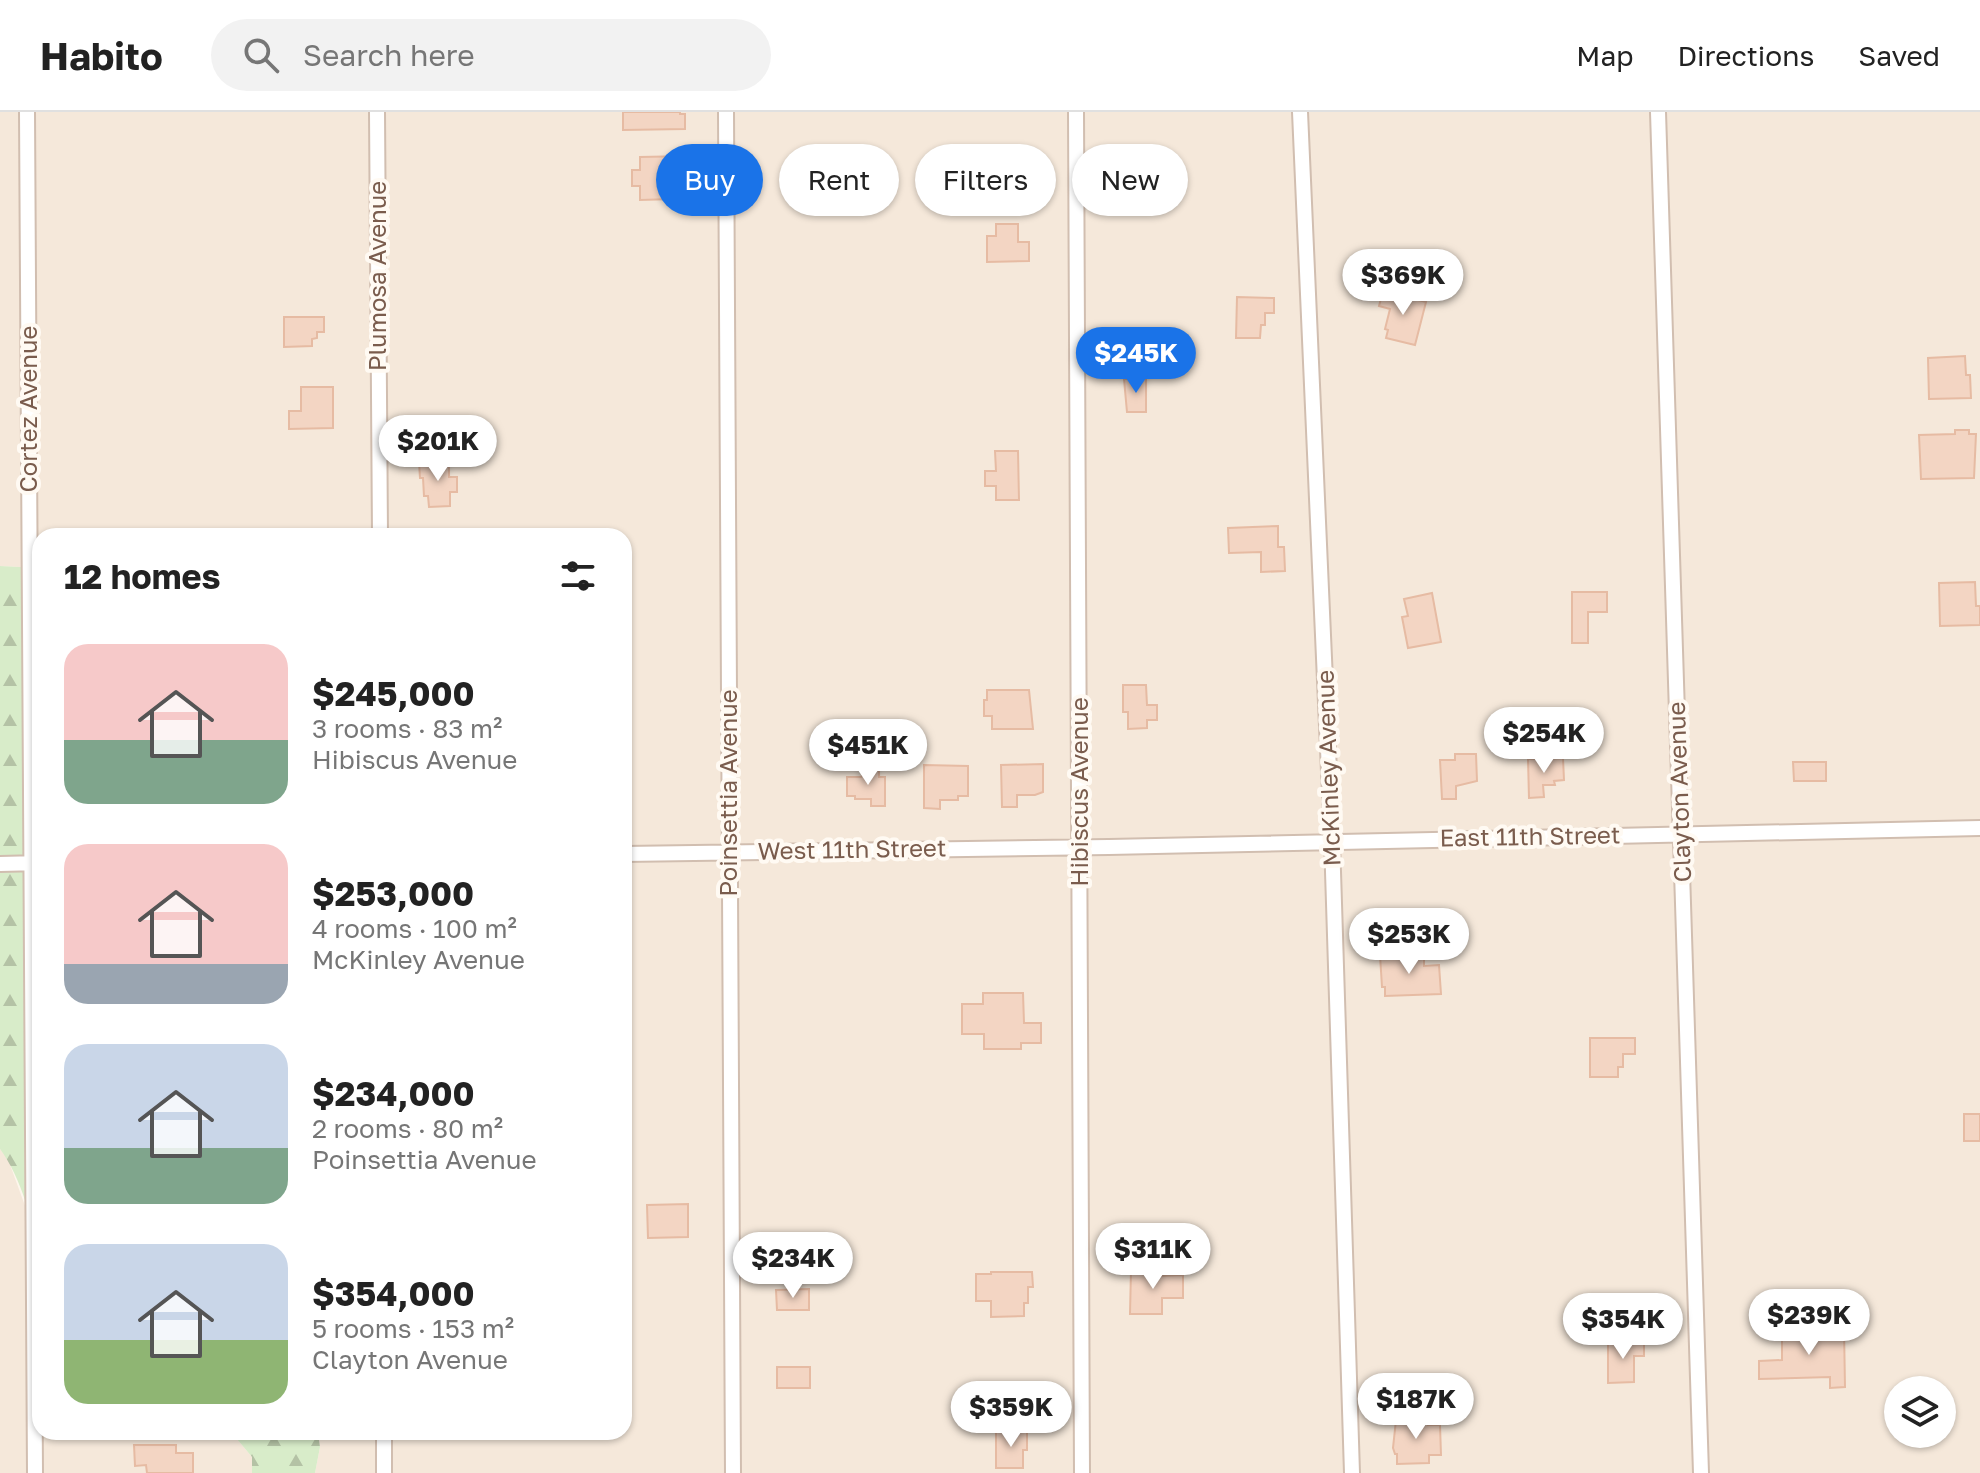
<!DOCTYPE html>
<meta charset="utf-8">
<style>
body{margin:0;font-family:"Golos Text",sans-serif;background:#f2f2f2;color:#222;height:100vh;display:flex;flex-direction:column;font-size:30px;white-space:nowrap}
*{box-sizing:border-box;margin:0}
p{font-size:26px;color:#767676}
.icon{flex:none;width:44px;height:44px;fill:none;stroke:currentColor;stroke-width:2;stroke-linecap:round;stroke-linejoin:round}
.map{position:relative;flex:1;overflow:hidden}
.details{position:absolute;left:32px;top:416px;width:600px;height:912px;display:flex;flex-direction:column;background:#fff;border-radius:24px;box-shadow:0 2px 6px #0004}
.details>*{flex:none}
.top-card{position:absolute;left:656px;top:32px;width:760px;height:72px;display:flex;gap:16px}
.controls{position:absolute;left:1884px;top:1264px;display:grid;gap:16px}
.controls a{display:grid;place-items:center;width:72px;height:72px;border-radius:50%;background:#fff;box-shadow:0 2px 6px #0004;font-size:40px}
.price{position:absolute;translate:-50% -68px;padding:0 18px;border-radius:28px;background:#fff;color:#222;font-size:26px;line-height:52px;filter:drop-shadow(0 2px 4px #0008)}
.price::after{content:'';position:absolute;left:50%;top:48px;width:24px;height:18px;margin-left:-12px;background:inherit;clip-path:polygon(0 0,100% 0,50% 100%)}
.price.on{background:#1a73e8;color:#fff}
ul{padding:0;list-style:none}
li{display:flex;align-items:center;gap:24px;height:200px;padding:0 32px}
li span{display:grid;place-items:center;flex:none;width:224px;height:160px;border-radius:24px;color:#555}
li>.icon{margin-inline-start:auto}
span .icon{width:96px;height:96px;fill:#fffc;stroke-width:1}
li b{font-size:34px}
h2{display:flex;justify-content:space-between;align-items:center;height:96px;padding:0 32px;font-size:34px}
.pill{padding:0 28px;border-radius:36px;background:#fff;box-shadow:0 2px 6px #0004;font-size:28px;line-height:72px}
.pill.on{background:#1a73e8;color:#fff}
header{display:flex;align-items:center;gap:48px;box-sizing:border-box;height:112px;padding:0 40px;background:#fff;border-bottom:2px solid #e0e0e0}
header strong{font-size:38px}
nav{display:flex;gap:44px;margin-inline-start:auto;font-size:28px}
.search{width:560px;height:72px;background:#f2f2f2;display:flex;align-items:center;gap:20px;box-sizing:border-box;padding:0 28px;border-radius:44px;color:#767676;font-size:30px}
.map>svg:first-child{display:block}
.residential{fill:#f5e8da;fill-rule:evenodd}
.forest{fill:url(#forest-firs)}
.building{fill:#f3d5c3;stroke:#e6bba3;stroke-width:2}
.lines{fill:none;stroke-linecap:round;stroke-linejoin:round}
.street-casing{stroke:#d1beb0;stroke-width:18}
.street{stroke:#fff;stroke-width:14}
.labels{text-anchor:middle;stroke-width:8;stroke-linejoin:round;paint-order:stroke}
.street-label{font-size:24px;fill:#7a5c4d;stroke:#fffaf3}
</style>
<header>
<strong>Habito</strong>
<div class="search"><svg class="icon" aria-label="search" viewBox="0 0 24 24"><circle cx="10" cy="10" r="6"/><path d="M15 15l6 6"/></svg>Search here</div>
<nav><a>Map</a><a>Directions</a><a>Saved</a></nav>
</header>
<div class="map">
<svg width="1980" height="1361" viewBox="0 0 1980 1361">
<defs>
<pattern id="forest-firs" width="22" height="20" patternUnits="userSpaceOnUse" patternTransform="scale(2)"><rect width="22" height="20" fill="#d8ecc9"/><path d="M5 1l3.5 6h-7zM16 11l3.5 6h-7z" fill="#b4c2a5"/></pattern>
</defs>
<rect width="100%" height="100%" fill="#fdf6ec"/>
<path class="residential" d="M0 0H1980V1361H315L320 1335 318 1320H624V424H40V456L0 454ZM1898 1278H1942V1322H1898Z
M0 1037 8 1047 37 1127 40 1320H231L252 1345V1361H0Z"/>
<path class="forest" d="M0 454 40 456V1150C35 1115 21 1065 0 1037Z
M231 1320H318L320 1335 315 1361H252V1345Z"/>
<path class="building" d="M623 0H680V2H685V17L623 18Z
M689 44V60H677V73H674L673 87 640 88V74H632V58H640V45Z
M996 112H1018V130H1029V149L987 150V124H996Z
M1383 179 1426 190 1415 233 1386 226 1388 218 1385 217 1390 197 1379 194Z
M1237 185 1274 186V201H1265V213H1261L1260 226H1236Z
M284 205H324V220H317V226L312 227V234L284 235Z
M1965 244 1966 263H1970L1971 286 1929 287 1928 246Z
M1124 267H1146V300H1127Z
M301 275H333V316L289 317V299H301Z
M1955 318H1969V322H1976L1974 366 1921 367 1919 323 1955 322Z
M995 339H1018L1019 388H996V374H985V359H996Z
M449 349V365H457V380H450V394L429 395 428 384H424L423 366H420L419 350Z
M1278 414V435H1284L1285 459 1261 460V440L1229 441 1228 416Z
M1975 470 1976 494H1980V513L1940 514 1939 471Z
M1572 480H1607V500H1588V531H1572Z
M1432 481 1441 530 1408 536 1402 505 1408 504 1404 487Z
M1123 573H1146L1147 593H1157V608H1147V616L1128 617V600H1123Z
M987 578H1029L1033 617H992V604H984V588H987Z
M1455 642H1476L1477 669 1456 674V687H1442L1440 648H1455Z
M1563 646 1564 668 1554 669 1555 673H1543L1544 685 1529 686 1528 647Z
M1793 650H1826V669H1794Z
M1043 652V680L1035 683H1017V695H1002L1001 653Z
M924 653 968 654V684H958V688H940V697L924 696Z
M869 656H879V665H885V694H871V687H855V684H847V665H861Z
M1424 842V854L1439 853 1441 882 1385 884V875H1382L1380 843Z
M983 881H1023L1024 911H1041V931H1021V937H984V922H962V892H983Z
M1590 926H1635V942H1623V955H1618V965H1590Z
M1964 1002H1980V1029H1964Z
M688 1092V1125L648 1126 647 1093Z
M1161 1157V1164L1183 1163V1186H1162V1202H1130L1131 1158Z
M991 1160H1032L1033 1175H1028V1191H1024V1204L991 1205V1189H976V1162H991Z
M809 1177V1198H777L776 1178Z
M1844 1217 1845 1275 1830 1276V1265L1759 1267V1249L1782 1248V1229L1786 1218Z
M1628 1229H1644V1244H1634V1270L1608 1271V1232Z
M777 1255H810V1276H777Z
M1396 1308H1428V1313H1440L1441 1343H1429V1351L1397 1352V1342H1395L1393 1336Z
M996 1319H1027V1338H1023V1356H996Z
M134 1333H176V1341H193V1361H147L146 1353 135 1354Z"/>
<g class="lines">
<defs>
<path id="street" d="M27 0 35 1361
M377 0 380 424
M726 0 733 1361
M1076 0 1082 1361
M1300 0 1332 728 1352 1361
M1658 0 1701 1361
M624 742 1109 735 1980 716
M0 752 40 751
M384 1320V1361"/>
</defs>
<use href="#street" class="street-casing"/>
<use href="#street" class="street"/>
</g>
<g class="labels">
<g class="street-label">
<text transform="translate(378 164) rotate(-90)" y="8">Plumosa Avenue</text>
<text transform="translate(29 297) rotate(-90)" y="8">Cortez Avenue</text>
<text transform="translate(1329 656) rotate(-92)" y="8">McKinley Avenue</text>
<text transform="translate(1080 680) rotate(-90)" y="8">Hibiscus Avenue</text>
<text transform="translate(1680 680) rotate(-92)" y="8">Clayton Avenue</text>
<text transform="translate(729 681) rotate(-90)" y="8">Poinsettia Avenue</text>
<text transform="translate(1530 725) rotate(-1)" y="8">East 11th Street</text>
<text transform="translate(852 738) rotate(-1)" y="8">West 11th Street</text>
</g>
</g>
</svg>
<div class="controls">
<a><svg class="icon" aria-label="layers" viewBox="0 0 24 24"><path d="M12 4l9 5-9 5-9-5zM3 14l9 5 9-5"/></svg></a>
</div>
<b class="price" style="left:1403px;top:205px">$369K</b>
<b class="price on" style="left:1136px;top:283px">$245K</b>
<b class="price" style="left:438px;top:371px">$201K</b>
<b class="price" style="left:1544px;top:663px">$254K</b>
<b class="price" style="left:868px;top:675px">$451K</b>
<b class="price" style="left:1409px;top:864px">$253K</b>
<b class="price" style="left:1153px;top:1179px">$311K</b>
<b class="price" style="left:793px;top:1188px">$234K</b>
<b class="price" style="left:1809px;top:1245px">$239K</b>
<b class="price" style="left:1623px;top:1249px">$354K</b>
<b class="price" style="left:1416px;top:1329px">$187K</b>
<b class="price" style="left:1011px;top:1337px">$359K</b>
<div class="top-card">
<a class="pill on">Buy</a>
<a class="pill">Rent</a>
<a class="pill">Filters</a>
<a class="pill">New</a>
</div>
<section class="details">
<h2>12 homes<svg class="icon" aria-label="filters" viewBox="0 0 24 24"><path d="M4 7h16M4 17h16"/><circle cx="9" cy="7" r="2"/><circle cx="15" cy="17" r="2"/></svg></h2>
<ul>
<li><span style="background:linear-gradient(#f6c9c9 60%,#7fa58c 0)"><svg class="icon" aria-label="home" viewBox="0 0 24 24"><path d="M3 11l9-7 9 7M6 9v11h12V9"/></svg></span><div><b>$245,000</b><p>3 rooms · 83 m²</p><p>Hibiscus Avenue</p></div></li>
<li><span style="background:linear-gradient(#f6c9c9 75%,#9aa5b1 0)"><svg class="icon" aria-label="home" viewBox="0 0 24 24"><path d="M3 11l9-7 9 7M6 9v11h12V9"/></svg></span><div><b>$253,000</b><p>4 rooms · 100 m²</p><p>McKinley Avenue</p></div></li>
<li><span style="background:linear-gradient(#c9d6e8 65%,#7fa58c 0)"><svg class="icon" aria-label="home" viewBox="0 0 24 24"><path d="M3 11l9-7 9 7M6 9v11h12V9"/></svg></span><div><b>$234,000</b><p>2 rooms · 80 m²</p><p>Poinsettia Avenue</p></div></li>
<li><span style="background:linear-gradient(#c9d6e8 60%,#8fb573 0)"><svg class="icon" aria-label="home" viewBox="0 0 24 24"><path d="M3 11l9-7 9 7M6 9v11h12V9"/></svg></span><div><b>$354,000</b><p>5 rooms · 153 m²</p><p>Clayton Avenue</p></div></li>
</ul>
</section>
</div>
